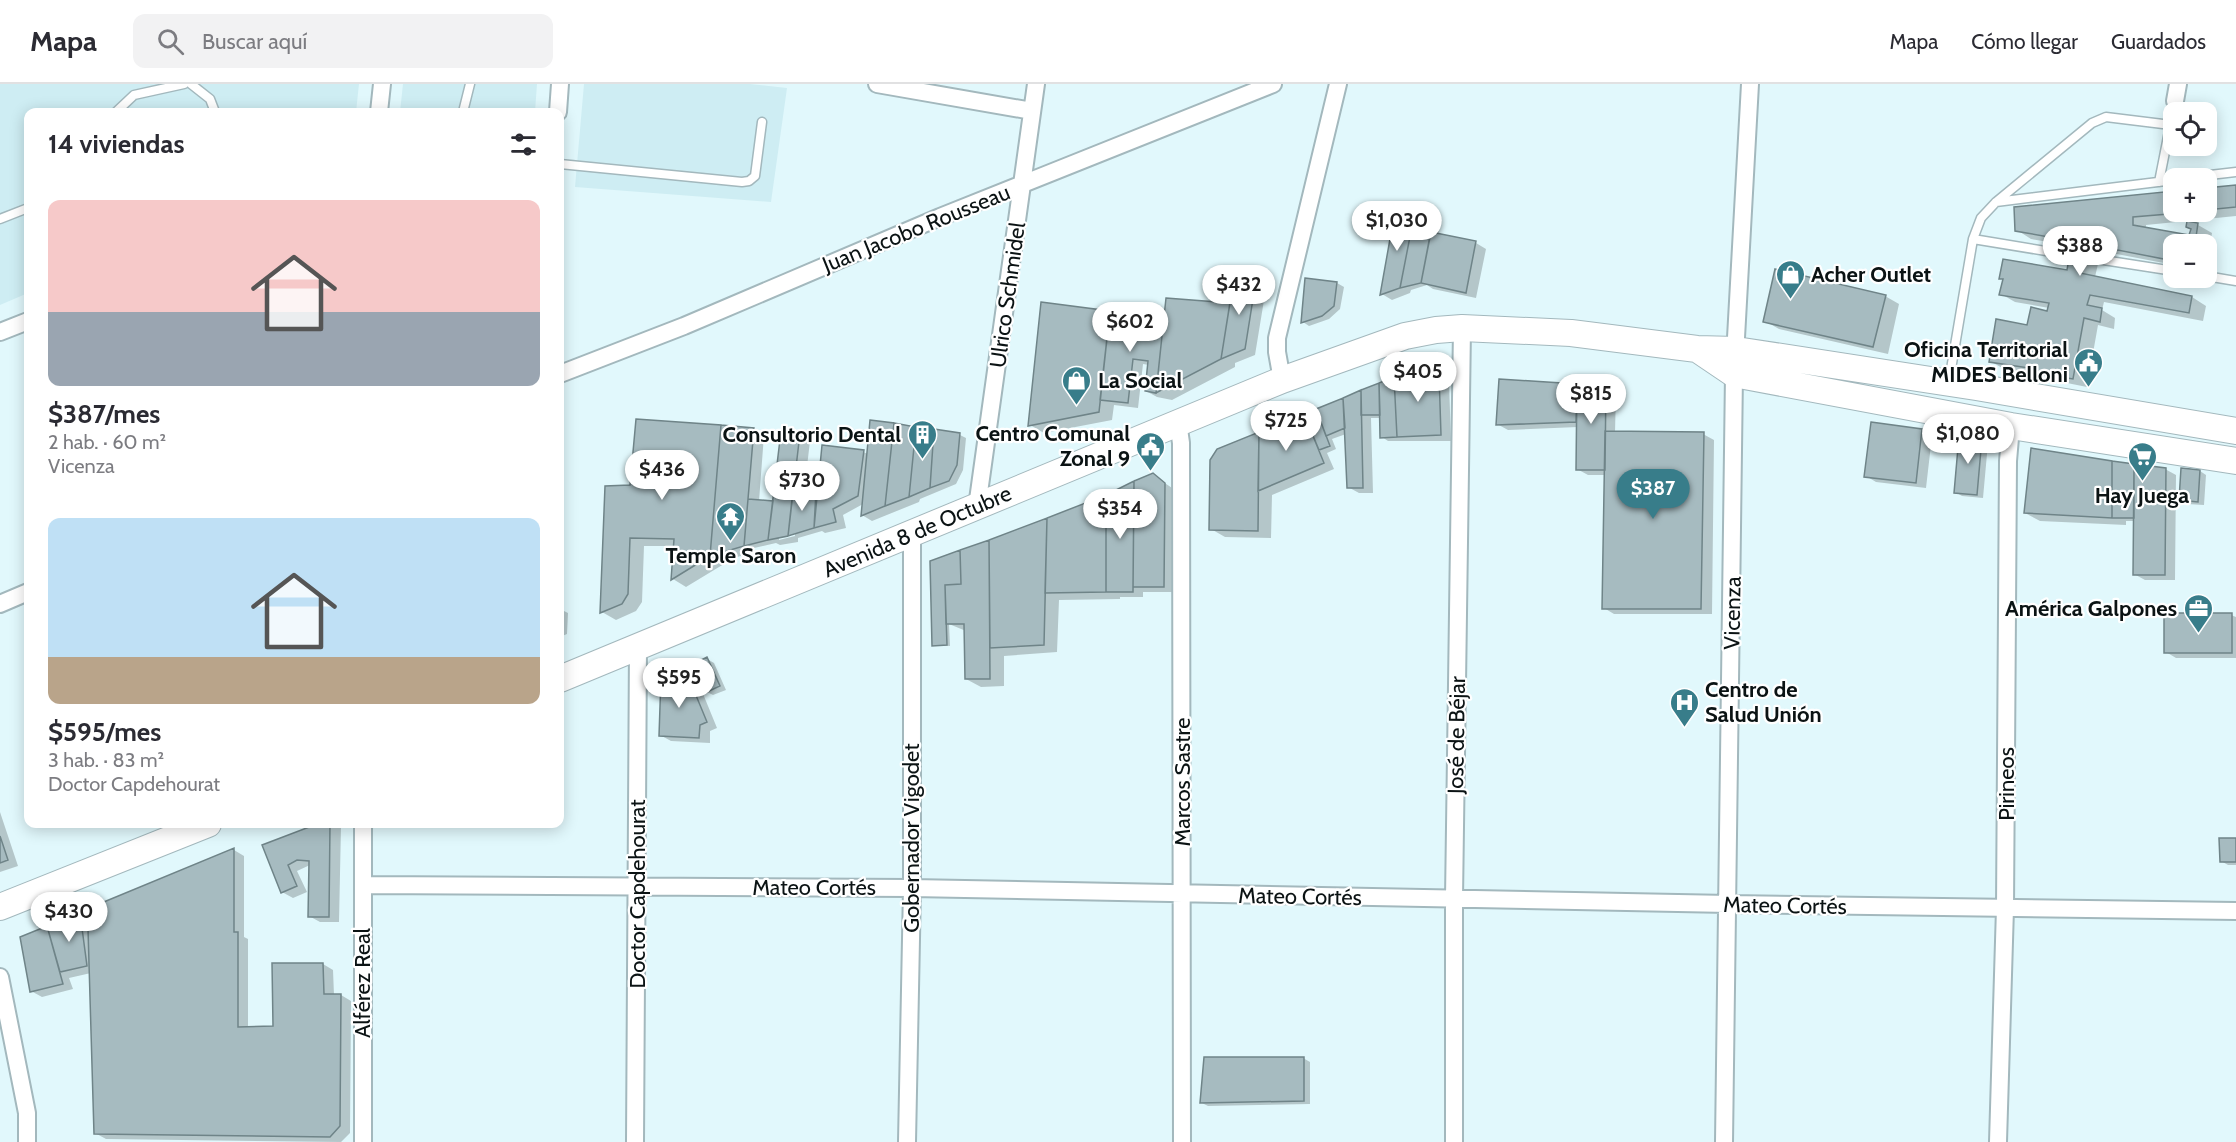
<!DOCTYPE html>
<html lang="es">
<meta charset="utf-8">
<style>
body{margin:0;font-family:Cabin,sans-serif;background:#f2f2f3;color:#2b2b33;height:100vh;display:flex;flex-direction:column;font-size:22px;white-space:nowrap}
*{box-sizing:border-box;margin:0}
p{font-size:20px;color:#7c7c81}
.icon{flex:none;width:33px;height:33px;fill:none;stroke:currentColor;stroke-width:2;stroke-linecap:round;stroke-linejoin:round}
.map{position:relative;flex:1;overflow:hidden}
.sheet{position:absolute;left:24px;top:24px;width:540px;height:720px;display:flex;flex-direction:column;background:#fff;border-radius:12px;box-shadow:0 3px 15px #0003}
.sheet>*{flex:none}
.fabs{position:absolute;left:2163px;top:18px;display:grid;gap:12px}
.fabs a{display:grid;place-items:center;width:54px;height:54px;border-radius:12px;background:#fff;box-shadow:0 3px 15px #0003;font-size:30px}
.price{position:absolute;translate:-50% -51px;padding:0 14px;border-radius:21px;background:#fff;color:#222;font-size:20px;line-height:39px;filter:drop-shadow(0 2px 3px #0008)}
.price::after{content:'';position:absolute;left:50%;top:36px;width:18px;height:14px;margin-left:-9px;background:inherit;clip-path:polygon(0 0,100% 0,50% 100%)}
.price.selected{background:#387d8a;color:#fff}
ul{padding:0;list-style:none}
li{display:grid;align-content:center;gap:12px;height:318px;padding:0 24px}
li span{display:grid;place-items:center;height:186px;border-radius:12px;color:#555}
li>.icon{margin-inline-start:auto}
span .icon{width:108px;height:108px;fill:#fffc;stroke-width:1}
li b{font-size:26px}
h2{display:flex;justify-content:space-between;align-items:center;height:72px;padding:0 24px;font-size:26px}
header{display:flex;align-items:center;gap:36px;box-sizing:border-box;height:84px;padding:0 30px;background:#fff;border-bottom:2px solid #e1e1e2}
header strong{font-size:28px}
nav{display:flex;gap:33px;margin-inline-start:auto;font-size:21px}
.search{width:420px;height:54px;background:#f2f2f3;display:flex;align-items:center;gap:15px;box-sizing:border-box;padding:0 21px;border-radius:12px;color:#7c7c81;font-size:22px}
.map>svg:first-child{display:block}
.built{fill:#ceedf3}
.shadow{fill:#0003;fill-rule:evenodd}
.building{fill:#a6bbc0;stroke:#6f8488;stroke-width:1.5}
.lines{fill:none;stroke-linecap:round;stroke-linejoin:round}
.service-casing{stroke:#a3b8bd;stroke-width:11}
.minor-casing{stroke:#a3b8bd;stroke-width:20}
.primary-casing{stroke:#a3b8bd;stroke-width:28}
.service{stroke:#fff;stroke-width:8}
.minor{stroke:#fff;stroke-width:16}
.primary{stroke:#fff;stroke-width:26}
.labels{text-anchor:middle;stroke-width:4.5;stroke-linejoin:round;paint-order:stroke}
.street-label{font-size:22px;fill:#0b1314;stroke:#fff}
.poi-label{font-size:22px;font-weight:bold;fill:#0b1314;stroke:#fff;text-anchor:end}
</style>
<header>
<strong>Mapa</strong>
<div class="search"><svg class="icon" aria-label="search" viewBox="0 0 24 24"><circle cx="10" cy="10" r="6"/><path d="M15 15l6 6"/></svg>Buscar aquí</div>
<nav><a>Mapa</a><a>Cómo llegar</a><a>Guardados</a></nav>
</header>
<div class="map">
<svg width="2236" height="1058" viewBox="0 0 2236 1058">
<rect width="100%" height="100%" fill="#e1f8fc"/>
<path class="built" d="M0 0H359L356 28H28V209L0 221Z
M403 0H537L535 28H400Z
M584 0H750L787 4 771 118 575 103Z"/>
<path class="shadow" d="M2236 103V132L2146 141V145L2191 153 2192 146 2189 139 2198 141 2212 149 2206 184V160H2174V181L2101 167 2095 193 2192 213 2206 222 2203 237 2104 218 2102 226 2115 234 2114 245 2098 241 2087 303 2052 296 2043 291 2004 285 1990 277 2028 243 2048 228 2049 224 2015 218 2001 210 2004 196 2001 194 2068 188 2073 162 2031 155 2017 146 2174 128H2206V106Z
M1397 129 1433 138 1440 141 1438 151 1476 159 1486 165 1476 214 1433 205 1427 201 1411 206 1410 209 1392 216 1382 210Z
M1307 195 1337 199 1344 203 1340 225 1329 235 1309 242 1303 238Z
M1256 198 1266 204 1255 271 1235 279V283L1172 316 1157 313 1146 307 1149 281 1143 280 1138 324 1114 321 1112 336 1044 349 1030 341 1109 228 1165 234 1231 221Z
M1885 212 1899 220 1888 270 1779 245 1765 237Z
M1428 280 1439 286 1449 298 1451 357H1388L1382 353 1381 334H1371L1373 409H1359L1348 403 1346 350 1332 355 1336 365 1327 369 1334 385 1272 411 1271 454 1225 453 1211 445 1304 331Z
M1605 299 1616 306 1615 349 1703 350 1714 356 1712 530H1614L1604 524 1606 391H1588L1577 385 1578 343 1508 346 1497 340 1578 301Z
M1872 340 1922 346 1932 352 1926 404 1876 398 1866 392Z
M722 342 754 345 764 351 759 417 772 419 800 351 810 357 804 408 818 410 863 368 868 370 960 351 966 354 963 386 956 400 920 415 919 418 872 437 862 431 863 420 843 431 846 444 825 449 822 447 798 454V458L780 461 776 459 754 464V468L724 477V480L686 503 673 495 675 462H644L642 518 636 527 616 536 602 528 632 403ZM795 450V452L779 456V453Z
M1981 355 1988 359 1983 414 1962 412 1955 408Z
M2165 385 2176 391 2175 496H2145L2134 490 2135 437H2126V441L2040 437 2025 429Z
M2200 387 2206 391 2204 421 2187 420 2180 416Z
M1153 391 1175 406V508H1143V513H1120V515L1059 516 1057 568 1004 572V602L981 603 966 595V547L949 540 950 562 934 561 960 468 1106 412Z
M560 525 568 529 567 550 560 553Z
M2231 531 2236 533V574H2176L2166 568Z
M707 575 714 579 726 606 713 611 707 608Z
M674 590 684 596 688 594 699 600 717 644 710 647V659L671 657 660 651Z
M0 728 18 782 0 788Z
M321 740H336L341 742 339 838H320L309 832 310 781 297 787 307 808 293 814 282 808 264 762Z
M2236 756V781H2228L2221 777Z
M234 766 244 772V853L248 855V945L274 944 323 880 333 886 334 911H341L351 917 350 1049 341 1058 106 1055 95 1049 91 889 69 894 73 905 42 913 31 907 22 854 79 831 87 835 84 828Z
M1303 974 1310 978V1020L1208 1022 1202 1019Z"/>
<path class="building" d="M2236 101V123L2206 126V104Z
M2174 107V128H2193L2133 133V141L2189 151 2191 145 2186 143 2187 137 2198 139 2195 160H2174V177L2087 160 2080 189 2192 212 2189 229 2090 211 2087 221 2102 224 2100 238 2084 234 2073 295 2036 289V285L1989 278 1996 235 2027 241 2031 223 2047 227 2049 219 1999 211 2003 195H1999L2003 175 2067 186 2072 157 2015 147 2014 123Z
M1395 127 1414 132 1400 204 1380 211Z
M1414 132 1433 136 1421 199 1400 204Z
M1431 148 1476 157 1466 209 1421 199Z
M1775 185 1886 211 1873 263 1763 238Z
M1234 193 1256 196 1245 265 1221 275Z
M1305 194 1337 198 1334 222 1322 232 1301 239Z
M1166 214 1230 219 1221 275 1156 309Z
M1041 218 1110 227 1099 328 1028 342Z
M1110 227 1164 233 1156 309 1145 307 1148 277 1133 275 1128 319 1100 316Z
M1428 279 1439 290 1441 351 1397 353 1394 293Z
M1394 293 1397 353 1380 354 1379 299Z
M1499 295 1577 300 1576 338 1496 341Z
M1577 296 1606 298 1605 386H1576Z
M1379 299 1380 331H1361V306Z
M1361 306 1363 404H1347L1343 314Z
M1343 314 1345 344 1326 352 1316 325Z
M1316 325 1330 362 1319 366 1304 330Z
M1304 330 1324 379 1258 407 1259 348Z
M636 335 721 341 710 472 671 496 674 455 630 454 628 510 622 520 600 529 605 402 630 401Z
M870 336 894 339 885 422 861 432Z
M1871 338 1922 345 1916 399 1864 393Z
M894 339 916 343 909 413 885 422Z
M721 341 754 344 748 415 744 462 710 472Z
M916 343 934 345 930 404 909 413Z
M934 345 960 349 957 381 949 397 930 404Z
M781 347 800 349 788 452 768 456Z
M1605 347 1704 348 1701 525H1602Z
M1259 348 1258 447 1209 446 1210 376 1217 365Z
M1959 352 1982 354 1977 411 1954 409Z
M822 361 864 366 858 412 833 425 836 438 814 444Z
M2031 364 2112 377V434L2024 429Z
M2112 377 2134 380V434H2112Z
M2134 380 2166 384 2165 491H2133Z
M2181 384 2200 386 2198 418 2179 416Z
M1153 389 1165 399 1164 503H1133L1134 397Z
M1134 397 1133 508H1106V411Z
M793 406 816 407 814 444 788 452Z
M1106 411V508L1045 509 1047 434Z
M748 415 773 417 768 456 744 462Z
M1047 434 1044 561 990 564 989 456Z
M989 456 990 595H965L964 540H946L945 501 961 500 960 466Z
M960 466 961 500 945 501 947 561 932 562 930 477Z
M2164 529H2232V569H2164Z
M707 573 720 602 705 609 693 580Z
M674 588 677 597 688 592 707 638 700 641 699 654 659 652 661 593Z
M317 740H330L329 833H308L309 777 297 776 288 781 297 802 281 809 262 761Z
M0 752 8 776 0 779Z
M2219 754H2236V778H2220Z
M234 764V848H238V943L273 942 272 879H323L324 910H341L340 1042 330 1053 94 1050 88 845 82 827Z
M80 829 87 882 60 888 47 842Z
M47 842 63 900 30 908 20 853Z
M1204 973H1304V1017L1200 1019Z"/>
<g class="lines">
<defs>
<path id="service" d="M191 0 210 15 215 28
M116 28 134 11 184 0
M463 28 470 0
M560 80 742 98 749 97 755 92 762 38
M2184 94 2236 88
M2159 98 2175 17
M1996 118 2174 96
M0 135 28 124
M1973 155 2070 171
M2084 173 2174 187
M2206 192 2236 197
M1949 297 1973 155 1981 134 1996 118 2092 39 2106 33 2171 41"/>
<path id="minor" d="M877 0 1032 27
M2175 17 2178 0
M379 28 382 0
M558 28 560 0
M0 248 28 237
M560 290 684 242 940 133 1273 0
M1282 296 1277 268V254L1338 0
M1178 338 1181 359 1182 1058
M977 423 1036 0
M0 520 28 508
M363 801 912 804 1729 820 2236 827
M0 893 27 1029V1058
M363 1058V740
M635 1058 638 562
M907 1058 912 804V451
M1454 1058V814L1462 244
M1724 1058 1734 290 1750 0
M1998 1058 2005 824 2008 377 2011 342"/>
<path id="primary" d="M1697 265 1734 290 2011 342 2236 377
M560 595 1282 296 1405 252 1436 246 1462 244 1571 249 1697 265 1736 266 1976 303 2236 347
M0 823 208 740"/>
</defs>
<use href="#service" class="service-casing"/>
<use href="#minor" class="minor-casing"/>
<use href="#primary" class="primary-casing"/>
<use href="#service" class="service"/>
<use href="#minor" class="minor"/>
<use href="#primary" class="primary"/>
</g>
<defs>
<symbol id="shop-pin" viewBox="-11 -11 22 30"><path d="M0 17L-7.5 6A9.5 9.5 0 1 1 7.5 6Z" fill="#387d8a" stroke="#fff"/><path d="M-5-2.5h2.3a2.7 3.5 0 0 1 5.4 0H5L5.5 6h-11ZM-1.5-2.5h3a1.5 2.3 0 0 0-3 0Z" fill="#fff"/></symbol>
<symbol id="civic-pin" viewBox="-11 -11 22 30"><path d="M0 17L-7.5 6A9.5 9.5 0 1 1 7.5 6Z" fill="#387d8a" stroke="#fff"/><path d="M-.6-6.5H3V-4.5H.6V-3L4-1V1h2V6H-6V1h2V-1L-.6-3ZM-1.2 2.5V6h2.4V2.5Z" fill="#fff"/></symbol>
<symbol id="building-pin" viewBox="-11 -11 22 30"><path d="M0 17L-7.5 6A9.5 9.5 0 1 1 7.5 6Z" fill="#387d8a" stroke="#fff"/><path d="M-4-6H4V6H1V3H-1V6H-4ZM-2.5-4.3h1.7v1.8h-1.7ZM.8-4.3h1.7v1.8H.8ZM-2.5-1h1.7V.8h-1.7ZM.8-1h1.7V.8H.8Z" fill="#fff"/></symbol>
<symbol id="supermarket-pin" viewBox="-11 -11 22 30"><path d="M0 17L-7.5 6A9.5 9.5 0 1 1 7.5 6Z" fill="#387d8a" stroke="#fff"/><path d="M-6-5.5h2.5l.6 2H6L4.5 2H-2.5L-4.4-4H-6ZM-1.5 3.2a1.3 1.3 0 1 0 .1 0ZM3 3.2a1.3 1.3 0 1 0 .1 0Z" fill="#fff"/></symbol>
<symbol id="temple-pin" viewBox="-11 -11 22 30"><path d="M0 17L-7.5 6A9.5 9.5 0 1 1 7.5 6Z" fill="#387d8a" stroke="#fff"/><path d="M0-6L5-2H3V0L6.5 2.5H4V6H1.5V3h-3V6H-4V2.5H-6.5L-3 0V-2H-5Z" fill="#fff"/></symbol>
<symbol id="office-pin" viewBox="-11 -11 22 30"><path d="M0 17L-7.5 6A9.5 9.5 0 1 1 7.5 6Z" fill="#387d8a" stroke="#fff"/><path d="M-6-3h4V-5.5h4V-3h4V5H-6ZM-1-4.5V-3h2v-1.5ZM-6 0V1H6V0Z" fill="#fff"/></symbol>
<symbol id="hospital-pin" viewBox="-11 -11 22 30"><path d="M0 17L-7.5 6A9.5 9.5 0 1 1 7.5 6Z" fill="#387d8a" stroke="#fff"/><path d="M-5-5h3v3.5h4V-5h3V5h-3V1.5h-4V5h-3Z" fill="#fff"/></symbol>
</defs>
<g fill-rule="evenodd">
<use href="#shop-pin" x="1774" y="174" width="33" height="45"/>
<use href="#civic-pin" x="2072" y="262" width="33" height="45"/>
<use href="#shop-pin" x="1060" y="280" width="33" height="45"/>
<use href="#building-pin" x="906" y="334" width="33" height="45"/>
<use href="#civic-pin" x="1134" y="346" width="33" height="45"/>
<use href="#supermarket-pin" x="2126" y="356" width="33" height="45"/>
<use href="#temple-pin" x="714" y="416" width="33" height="45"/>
<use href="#office-pin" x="2182" y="508" width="33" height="45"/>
<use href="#hospital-pin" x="1668" y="602" width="33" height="45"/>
</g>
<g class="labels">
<g class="street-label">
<text transform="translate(916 144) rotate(-22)" y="8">Juan Jacobo Rousseau</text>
<text transform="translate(1007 211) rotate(-82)" y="8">Ulrico Schmidel</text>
<text transform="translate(917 447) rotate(-23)" y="8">Avenida 8 de Octubre</text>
<text transform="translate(1732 529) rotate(-89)" y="8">Vicenza</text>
<text transform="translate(1456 651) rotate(-89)" y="8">José de Béjar</text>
<text transform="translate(1182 698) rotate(-90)" y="8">Marcos Sastre</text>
<text transform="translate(2006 700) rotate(-90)" y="8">Pirineos</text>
<text transform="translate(911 754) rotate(-90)" y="8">Gobernador Vigodet</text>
<text x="814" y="811">Mateo Cortés</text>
<text transform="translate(637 810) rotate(-90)" y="8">Doctor Capdehourat</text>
<text transform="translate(1300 812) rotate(1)" y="8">Mateo Cortés</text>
<text transform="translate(1785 821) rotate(1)" y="8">Mateo Cortés</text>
<text transform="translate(362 899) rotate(-90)" y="8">Alférez Real</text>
</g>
<g class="poi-label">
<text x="1811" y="198" text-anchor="start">Acher Outlet</text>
<text x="2068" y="273">Oficina Territorial<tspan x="2068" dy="25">MIDES Belloni</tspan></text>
<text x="1098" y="304" text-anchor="start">La Social</text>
<text x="1130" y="357">Centro Comunal<tspan x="1130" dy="25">Zonal 9</tspan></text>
<text x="901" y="358">Consultorio Dental</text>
<text x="2142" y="419" text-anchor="middle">Hay Juega</text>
<text x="731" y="479" text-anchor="middle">Temple Saron</text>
<text x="2177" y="532">América Galpones</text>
<text x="1705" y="613" text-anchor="start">Centro de<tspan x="1705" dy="25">Salud Unión</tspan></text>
</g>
</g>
</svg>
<div class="fabs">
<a><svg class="icon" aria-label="locate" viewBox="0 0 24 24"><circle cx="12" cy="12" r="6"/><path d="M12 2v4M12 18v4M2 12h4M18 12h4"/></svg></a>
<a>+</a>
<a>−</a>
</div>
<b class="price" style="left:1397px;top:168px">$1,030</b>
<b class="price" style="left:2080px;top:193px">$388</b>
<b class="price" style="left:1239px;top:232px">$432</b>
<b class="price" style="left:1130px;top:269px">$602</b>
<b class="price" style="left:1418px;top:319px">$405</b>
<b class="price" style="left:1591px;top:341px">$815</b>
<b class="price" style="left:1286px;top:368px">$725</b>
<b class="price" style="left:1968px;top:381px">$1,080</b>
<b class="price" style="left:662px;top:417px">$436</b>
<b class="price" style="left:802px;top:428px">$730</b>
<b class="price selected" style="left:1653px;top:436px">$387</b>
<b class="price" style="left:1120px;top:456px">$354</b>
<b class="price" style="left:679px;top:625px">$595</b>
<b class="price" style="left:69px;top:859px">$430</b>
<section class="sheet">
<h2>14 viviendas<svg class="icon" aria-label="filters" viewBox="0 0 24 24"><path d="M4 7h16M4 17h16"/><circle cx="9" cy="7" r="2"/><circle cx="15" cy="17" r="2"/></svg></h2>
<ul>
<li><span style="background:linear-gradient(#f6c9c9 60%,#9aa5b1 0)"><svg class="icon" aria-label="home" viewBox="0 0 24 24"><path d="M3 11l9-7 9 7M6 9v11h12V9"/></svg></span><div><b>$387/mes</b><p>2 hab. · 60 m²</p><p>Vicenza</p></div></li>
<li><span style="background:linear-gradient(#bfe0f5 75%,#b9a48a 0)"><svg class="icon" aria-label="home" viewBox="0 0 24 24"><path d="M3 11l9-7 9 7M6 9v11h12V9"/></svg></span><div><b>$595/mes</b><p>3 hab. · 83 m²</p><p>Doctor Capdehourat</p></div></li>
</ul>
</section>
</div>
